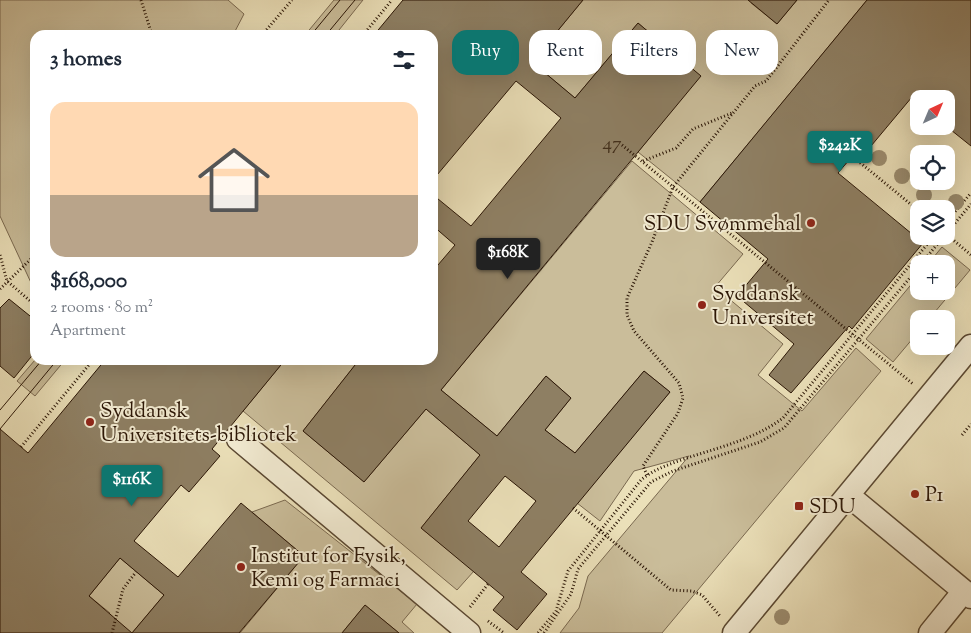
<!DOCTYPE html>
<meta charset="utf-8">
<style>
body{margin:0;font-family:"Sorts Mill Goudy",serif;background:#f6f6f7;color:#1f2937;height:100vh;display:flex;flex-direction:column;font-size:19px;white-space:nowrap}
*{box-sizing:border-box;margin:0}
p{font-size:16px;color:#747a83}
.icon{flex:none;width:28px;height:28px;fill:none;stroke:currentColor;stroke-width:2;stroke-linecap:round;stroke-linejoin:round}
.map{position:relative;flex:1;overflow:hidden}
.drawer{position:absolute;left:30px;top:30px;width:408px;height:335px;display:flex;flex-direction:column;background:#fff;border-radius:15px;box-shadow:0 5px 20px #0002}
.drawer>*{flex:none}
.hud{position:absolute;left:452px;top:30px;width:442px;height:45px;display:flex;gap:10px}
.needle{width:32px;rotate:44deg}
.controls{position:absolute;left:910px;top:90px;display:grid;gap:10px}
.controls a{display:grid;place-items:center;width:45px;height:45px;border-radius:10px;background:#fff;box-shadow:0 5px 20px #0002;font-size:25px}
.price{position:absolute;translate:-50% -42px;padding:0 11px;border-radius:5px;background:#0f766e;color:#fff;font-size:16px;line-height:32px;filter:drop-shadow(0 1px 2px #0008)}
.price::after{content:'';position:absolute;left:50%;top:30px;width:15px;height:11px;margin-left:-8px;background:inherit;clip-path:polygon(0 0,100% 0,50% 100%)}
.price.current{background:#222;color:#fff}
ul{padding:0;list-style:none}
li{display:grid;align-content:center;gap:10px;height:265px;padding:0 20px}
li+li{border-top:1px solid #e0e1e3}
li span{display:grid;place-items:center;height:155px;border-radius:15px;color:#555}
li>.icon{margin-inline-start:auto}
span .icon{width:90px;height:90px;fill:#fffc;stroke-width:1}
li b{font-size:21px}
h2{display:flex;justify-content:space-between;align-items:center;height:60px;padding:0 20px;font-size:21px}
.tag{padding:0 18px;border-radius:15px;background:#fff;box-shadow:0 5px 20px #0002;font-size:18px;line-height:45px}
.tag.current{background:#0f766e;color:#fff}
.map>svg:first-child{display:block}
.green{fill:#cabd9a;stroke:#7a6950}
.building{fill:#8e7f63;stroke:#2a1505;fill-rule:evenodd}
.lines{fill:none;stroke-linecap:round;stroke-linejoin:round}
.minor-casing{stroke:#5a4832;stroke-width:25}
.path{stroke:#2a1505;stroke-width:3;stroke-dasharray:1 2.5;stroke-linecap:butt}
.minor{stroke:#f2ebd2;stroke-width:22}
.tram{stroke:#2a1505;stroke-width:1}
.tree{fill:#9b8c6f}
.poi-dot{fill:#8f2418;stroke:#f2ebd2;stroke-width:2}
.labels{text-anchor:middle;stroke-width:4;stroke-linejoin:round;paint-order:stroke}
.number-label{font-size:19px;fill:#43301c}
.poi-label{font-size:21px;fill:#2a1505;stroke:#f2ebd2;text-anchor:start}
</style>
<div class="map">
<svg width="971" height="633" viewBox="0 0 971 633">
<rect width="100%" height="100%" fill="#ebe0b9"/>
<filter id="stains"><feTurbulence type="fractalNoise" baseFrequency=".004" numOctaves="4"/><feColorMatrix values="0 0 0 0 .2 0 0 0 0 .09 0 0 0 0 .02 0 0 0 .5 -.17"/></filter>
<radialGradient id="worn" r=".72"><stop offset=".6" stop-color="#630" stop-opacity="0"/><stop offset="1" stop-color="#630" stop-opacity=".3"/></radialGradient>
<path class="green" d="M0 0H228L244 14 233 35H35V286L33 287 0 216Z
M334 0H363L335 35H305Z
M583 0H753L751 3 777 24 797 0H867L700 202 638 152 700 76 638 23 575 98 532 62Z
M632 161 743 254 715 287 783 344 758 375 802 411 856 348 881 371 662 633H560L579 608 588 576 689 456 634 471 600 521 577 503 670 392 644 371 575 453 545 430 571 398 546 376 497 436 441 390Z
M942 247 970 270 929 319H919V331L893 362 866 339 919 275V291H946V264H928Z
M35 360H65L35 396 17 381Z
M285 360H359L303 431 364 482 426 409 480 455 421 528 474 571 457 590 243 411Z
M285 500 417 604 402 622 414 633H399L365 605 342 633H240L304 556 252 512Z
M120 558 164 595 132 633H93L110 613 89 596Z"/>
<path class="building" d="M403 0H583L532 62 575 98 638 23 701 76 441 390 497 436 546 376 571 398 545 430 575 453 644 371 670 392 521 572 547 594 517 630 493 610 504 597 421 528 480 455 426 409 364 482 303 431 359 360H432V272L455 245 432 225V194L471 226 561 118 516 81 432 181V35H374ZM505 476 536 501 499 547 468 521Z
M748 0H797L777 24Z
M867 0H971V146L946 126V99H919V103L912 97 866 152 860 147 838 173 923 243 852 329 849 326 791 393 769 375 794 344 737 296 768 259 700 202Z
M9 299 35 320V352L14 378 0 366V308Z
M105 360H285L212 449 220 456 189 492 181 485 134 541 178 577 241 503 304 556 239 633H0V429L28 453ZM120 558 164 595 132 633 89 596Z
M365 605 399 633H342Z"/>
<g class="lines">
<defs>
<path id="minor" d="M238 439 469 633
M848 495 971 597
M734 633 971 346
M930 633 964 591"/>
</defs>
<use href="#minor" class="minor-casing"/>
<path class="path" d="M141 0 152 35
M262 35 292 0
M363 35 392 0
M622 145 913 384
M852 156 919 211
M643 161 676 148 693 129 732 113
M946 222 971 193
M946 234 971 204
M946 234 971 255
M0 255 7 281 35 305
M921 264 944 236
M0 289 35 255
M962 435 971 424
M21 447 93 360
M647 475 643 466 678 413 683 398 679 383 634 331 627 315V298L652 242 673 187 755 86 766 81 829 0
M573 508 671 590 692 591 702 595 720 616
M470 607 488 584
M488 621 504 633
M112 633 123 589 136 572
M538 633 556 611 568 571 641 480C654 469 670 464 687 458 720 447 755 439 783 418L934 236
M544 633 571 594 578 569 651 482 673 471 760 442 784 428 919 267"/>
<use href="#minor" class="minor"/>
<path class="tram" d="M311 35 340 0
M326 35 355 0
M0 410 42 360
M0 429 57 360"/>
</g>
<g class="tree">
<circle cx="879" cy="158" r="8"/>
<circle cx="902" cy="176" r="8"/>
<circle cx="924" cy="195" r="8"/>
<circle cx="956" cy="202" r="8"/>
<circle cx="782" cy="617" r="8"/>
</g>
<g class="poi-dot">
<circle cx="811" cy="223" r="5"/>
<circle cx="702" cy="305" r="5"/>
<circle cx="90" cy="422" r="5"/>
<circle cx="915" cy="494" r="5"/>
<rect x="794" y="501" width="10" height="10" rx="2.5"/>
<circle cx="241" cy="567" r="5"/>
</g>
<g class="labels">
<g class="number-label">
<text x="612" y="149">47</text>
</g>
<g class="poi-label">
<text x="801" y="230" text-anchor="end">SDU Svømmehal</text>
<text x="712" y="300">Syddansk<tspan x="712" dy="24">Universitet</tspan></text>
<text x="100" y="417">Syddansk<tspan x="100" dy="24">Universitets-bibliotek</tspan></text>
<text x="925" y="501">P1</text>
<text x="809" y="513">SDU</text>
<text x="251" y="562">Institut for Fysik,<tspan x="251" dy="24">Kemi og Farmaci</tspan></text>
</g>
</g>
<rect width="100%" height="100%" filter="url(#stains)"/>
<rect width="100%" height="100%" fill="url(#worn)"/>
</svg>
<div class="controls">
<a><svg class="needle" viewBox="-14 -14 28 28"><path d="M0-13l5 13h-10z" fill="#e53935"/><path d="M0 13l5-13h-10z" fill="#747a83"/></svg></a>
<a><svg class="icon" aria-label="locate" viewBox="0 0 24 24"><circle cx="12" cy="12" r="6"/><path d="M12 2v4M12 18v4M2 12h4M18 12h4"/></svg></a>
<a><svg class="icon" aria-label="layers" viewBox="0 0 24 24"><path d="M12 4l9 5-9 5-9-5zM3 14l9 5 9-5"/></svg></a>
<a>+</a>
<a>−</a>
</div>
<b class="price" style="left:840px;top:173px">$242K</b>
<b class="price current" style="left:508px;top:280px">$168K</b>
<b class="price" style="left:132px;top:507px">$116K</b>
<div class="hud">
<a class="tag current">Buy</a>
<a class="tag">Rent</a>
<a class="tag">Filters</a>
<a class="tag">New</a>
</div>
<section class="drawer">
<h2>3 homes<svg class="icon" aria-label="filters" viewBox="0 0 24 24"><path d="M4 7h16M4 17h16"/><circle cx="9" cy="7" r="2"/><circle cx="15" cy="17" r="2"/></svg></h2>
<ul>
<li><span style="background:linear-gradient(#ffd9b3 60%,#b9a48a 0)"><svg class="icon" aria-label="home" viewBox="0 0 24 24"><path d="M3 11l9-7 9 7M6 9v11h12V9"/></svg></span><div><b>$168,000</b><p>2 rooms · 80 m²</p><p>Apartment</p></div></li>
</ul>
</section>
</div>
